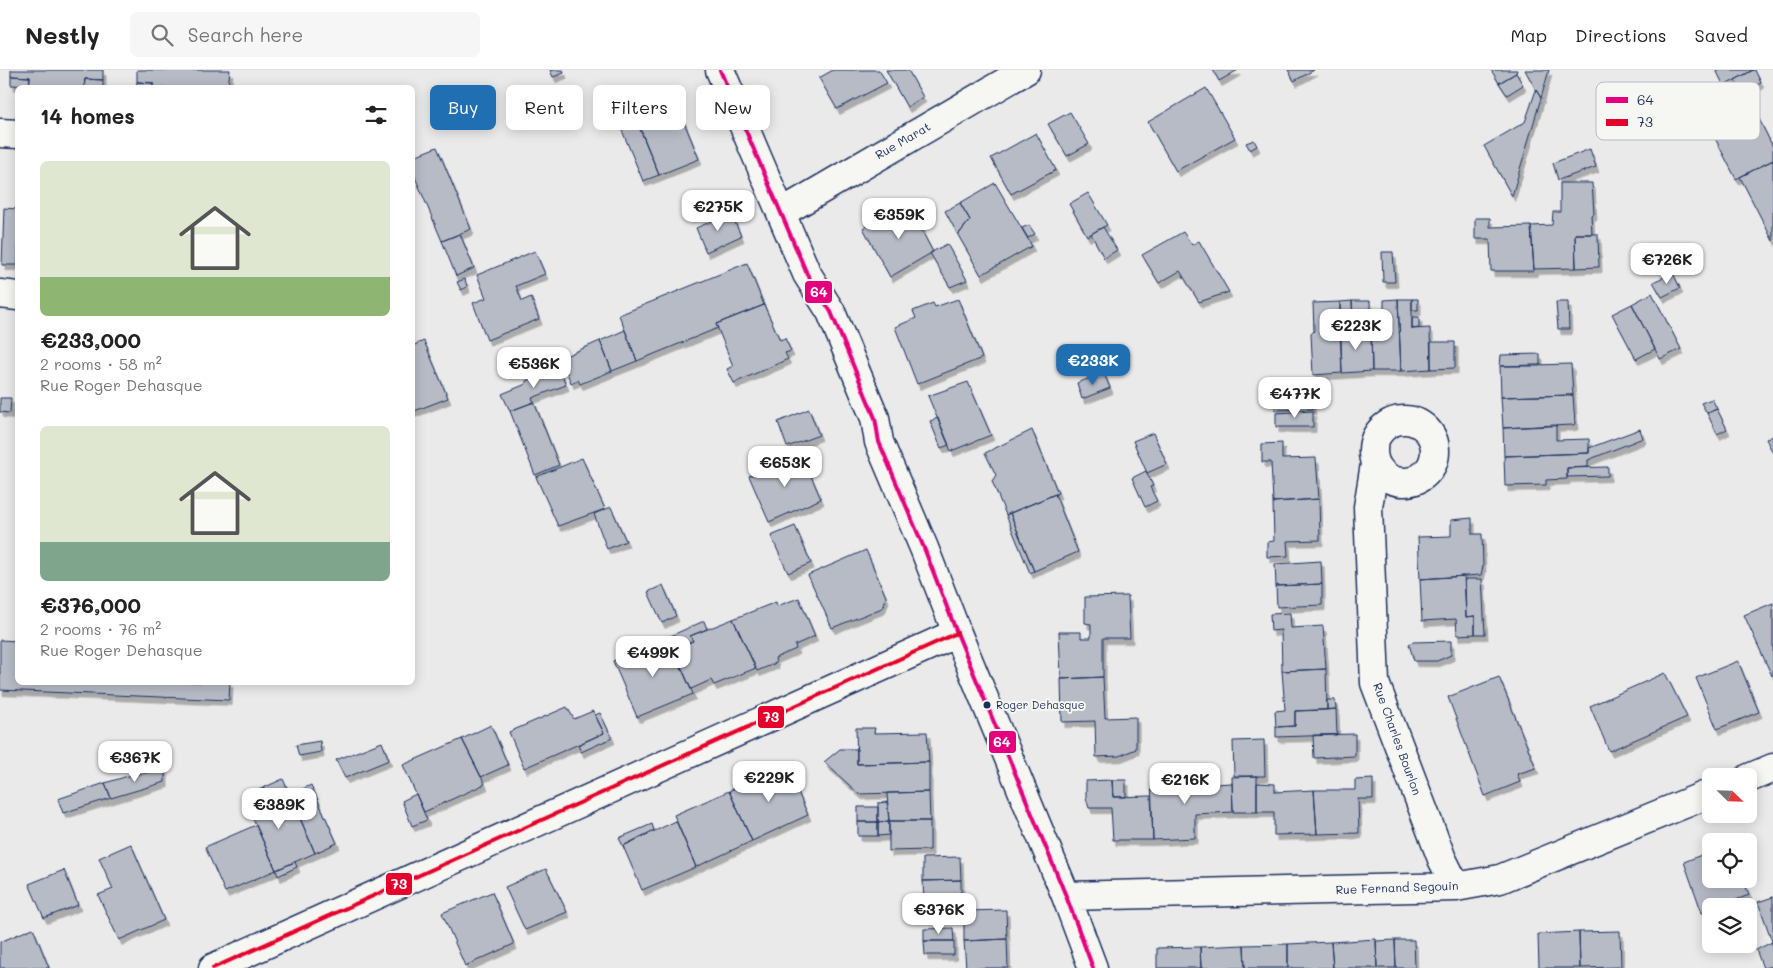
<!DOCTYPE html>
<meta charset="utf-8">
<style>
body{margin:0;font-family:Mali,sans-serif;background:#f6f6f6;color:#222;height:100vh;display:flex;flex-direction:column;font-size:19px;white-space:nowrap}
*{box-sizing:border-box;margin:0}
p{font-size:16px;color:#767676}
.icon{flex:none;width:28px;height:28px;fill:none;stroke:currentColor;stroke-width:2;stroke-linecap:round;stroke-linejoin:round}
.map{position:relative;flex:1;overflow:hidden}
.sheet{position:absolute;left:15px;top:15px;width:400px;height:600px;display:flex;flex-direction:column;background:#fff;border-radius:8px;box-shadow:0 2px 12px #0003}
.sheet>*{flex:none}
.banner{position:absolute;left:430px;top:15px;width:475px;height:45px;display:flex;gap:10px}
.needle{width:32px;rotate:113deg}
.fabs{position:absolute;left:1702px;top:698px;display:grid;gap:10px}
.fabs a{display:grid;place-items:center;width:55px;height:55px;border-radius:8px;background:#fff;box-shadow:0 2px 12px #0003;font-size:25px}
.price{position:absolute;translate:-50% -42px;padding:0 11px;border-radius:10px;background:#fff;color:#222;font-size:16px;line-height:32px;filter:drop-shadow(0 1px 2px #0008)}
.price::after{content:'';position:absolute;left:50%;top:30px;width:15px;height:11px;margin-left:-8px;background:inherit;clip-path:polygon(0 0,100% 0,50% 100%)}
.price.on{background:#1f6fb2;color:#fff}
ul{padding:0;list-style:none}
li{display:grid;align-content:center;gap:10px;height:265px;padding:0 25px}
li span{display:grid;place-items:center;height:155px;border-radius:8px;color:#555}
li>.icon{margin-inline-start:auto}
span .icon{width:90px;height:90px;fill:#fffc;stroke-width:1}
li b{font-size:21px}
h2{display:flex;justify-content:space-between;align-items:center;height:60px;padding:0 25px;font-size:21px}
.tag{padding:0 18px;border-radius:8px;background:#fff;box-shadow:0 2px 12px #0003;font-size:18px;line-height:45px}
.tag.on{background:#1f6fb2;color:#fff}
header{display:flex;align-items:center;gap:30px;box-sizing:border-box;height:70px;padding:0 25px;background:#fff;border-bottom:1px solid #e0e0e0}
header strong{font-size:24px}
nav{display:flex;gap:28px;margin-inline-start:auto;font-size:18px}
.search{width:350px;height:45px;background:#f6f6f6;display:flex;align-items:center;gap:12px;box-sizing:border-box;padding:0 18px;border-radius:8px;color:#767676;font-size:19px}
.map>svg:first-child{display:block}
.building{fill:#b6bbc6;stroke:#1b2f5e;filter:url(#shadow)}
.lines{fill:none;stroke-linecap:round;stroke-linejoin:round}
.minor-casing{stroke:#1b2f5e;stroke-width:31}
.minor{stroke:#f6f6f2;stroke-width:28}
.bus-1-casing{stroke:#f6f6f2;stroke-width:8}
.bus-2-casing{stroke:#f6f6f2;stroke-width:8}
.bus-1{stroke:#e5007d;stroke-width:4}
.bus-2{stroke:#e4002b;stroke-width:4}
.bus-dot{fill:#1b2f5e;stroke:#f6f6f2;stroke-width:2}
.labels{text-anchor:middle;stroke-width:4;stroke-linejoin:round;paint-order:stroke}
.bus-label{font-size:11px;fill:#1b2f5e;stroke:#f6f6f2;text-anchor:start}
.street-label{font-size:12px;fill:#1b2f5e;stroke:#f6f6f2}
.key{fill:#f6f6f2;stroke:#b4bac6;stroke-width:1}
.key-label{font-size:14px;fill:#1b2f5e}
.line-badge{stroke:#f6f6f2;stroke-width:2}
.badge-label{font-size:14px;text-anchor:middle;font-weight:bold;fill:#fff}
</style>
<header>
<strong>Nestly</strong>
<div class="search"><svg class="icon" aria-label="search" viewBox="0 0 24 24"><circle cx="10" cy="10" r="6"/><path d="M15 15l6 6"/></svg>Search here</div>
<nav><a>Map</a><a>Directions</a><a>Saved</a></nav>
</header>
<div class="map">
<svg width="1773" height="898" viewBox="0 0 1773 898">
<defs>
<filter id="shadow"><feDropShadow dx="3" dy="5.5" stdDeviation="0" flood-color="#0004"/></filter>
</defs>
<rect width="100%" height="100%" fill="#e9eae9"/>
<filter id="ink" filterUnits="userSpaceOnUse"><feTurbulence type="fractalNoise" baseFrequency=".02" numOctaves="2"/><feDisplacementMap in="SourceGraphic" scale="10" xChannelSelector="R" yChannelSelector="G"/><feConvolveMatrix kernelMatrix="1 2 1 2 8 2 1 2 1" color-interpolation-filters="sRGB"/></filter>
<g filter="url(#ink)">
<path class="building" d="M11 0H103V10L85 9 84 18H29L30 7 11 6Z
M137 0H230L228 17 210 15V18H153V13L137 12Z
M550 0H563L564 3 553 7Z
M833 0H879L887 13 837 39 819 8Z
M886 0H908L923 27 907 37Z
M1213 0H1238L1219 11Z
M1288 0H1314L1294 11Z
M1491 0H1517L1516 3 1499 13Z
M1525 0H1549L1541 28 1536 20Z
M1716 0H1753L1724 16Z
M1753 0H1755L1761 13 1742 23 1735 10Z
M1516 3 1523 15 1507 25 1499 13Z
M11 6 30 7 29 16 11 15Z
M85 9 103 10V18H84Z
M137 12 153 13V18H136Z
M1206 18 1235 68 1176 101 1148 52Z
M1536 20 1541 28 1512 126 1484 76 1525 52Z
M1745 21 1773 77V90L1736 109 1702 43Z
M673 25 699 89 659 105 633 41Z
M1070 42 1089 74 1067 86 1048 54Z
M637 52 659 105 643 111 621 58Z
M1036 63 1056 100 1011 124 991 88Z
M1254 70 1257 76 1250 80 1246 73Z
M437 77 471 159 442 171 412 100V87Z
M1590 79 1596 97 1558 110 1553 93Z
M1773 90V171L1740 107Z
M995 113 1032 176 981 205 958 165 970 150 960 133Z
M1560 113H1592L1594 144 1591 145 1592 164H1575L1576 198 1534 199 1531 156 1552 155 1553 142H1560Z
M1088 123 1107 155 1087 166 1069 134Z
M910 133 923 158 921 159 933 182 890 207 863 158Z
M960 133 970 150 958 165 945 141Z
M4 138 18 139V195H2Z
M731 143 741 166 706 182 696 158Z
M1475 148H1490V157L1531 156 1534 201H1491L1490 169H1475Z
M1029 155 1035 164 1028 168 1022 158Z
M1103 157 1117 180 1104 188 1091 164Z
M1183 162 1192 175 1199 171 1229 222 1199 232 1180 201 1159 213 1142 185Z
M460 164 474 198 456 206 442 171Z
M1575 164H1598L1599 197 1576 198Z
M947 174 967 210 950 217 930 183Z
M535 181 545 204 516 216 522 231 531 227 539 249 487 270 473 233 486 228 477 205Z
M1382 182H1393L1395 212H1383Z
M747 193 764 235 716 254 718 258 637 291 619 245Z
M1673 203 1680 218 1662 227 1653 212Z
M465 209 467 217 461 220 457 212Z
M1652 223 1681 279 1660 289 1632 234Z
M958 229 982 288 917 314 895 257 916 248 913 241 933 233 935 237Z
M1398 229H1412V259L1430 258 1431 299 1401 301Z
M1398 229 1401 301H1372L1371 260 1391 258V249H1384V230Z
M1412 229H1418V240H1412Z
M1352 231 1353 250H1340V232Z
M1352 231H1370L1371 260H1340V250H1353Z
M1340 232 1342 303 1313 305 1311 264 1314 261 1313 233Z
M1556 232H1568L1569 259H1558Z
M1632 234 1655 279 1636 289 1612 244Z
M764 235 780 270 785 268 791 281 785 283 788 289 734 313 727 299 733 296 716 254Z
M1412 247H1419V258L1412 259Z
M625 260 637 291 612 301 600 271Z
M1340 260H1371L1372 301 1342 303Z
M424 271 448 328 412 342V276Z
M600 271 612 301 580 314 578 310 571 313 561 288Z
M1431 272H1455V298L1431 299Z
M1540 284V296H1500L1501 285Z
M1571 294 1573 325 1501 327 1500 296Z
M559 297 566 315 532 328 534 332 510 341 502 324 526 314V311Z
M1104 303 1110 318 1082 329 1077 313Z
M968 312 991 365 951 381 928 326Z
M1311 318 1313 339 1275 340V319Z
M1573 325 1575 354 1573 355 1503 358 1501 327Z
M0 328H11L10 343 0 342Z
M1712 329 1717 339 1707 343 1701 333Z
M534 332 559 395 535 405 510 341Z
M809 339 819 365 787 377 778 352Z
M1717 339 1727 359 1717 364 1707 343Z
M1313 341V357H1276V343Z
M938 348 949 375 941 378 930 351Z
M1556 355V370L1589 369V383L1504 386 1503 358Z
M1640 359 1643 368 1588 390V397L1567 398V409L1546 410V415L1505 416 1504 386 1589 383V378Z
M1032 360 1058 423 1006 445 992 411 996 405 985 383Z
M1153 363 1167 394 1147 403 1133 371Z
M1773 366V383L1766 369Z
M1282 373V389L1316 388 1319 429 1273 432 1271 392H1262V374Z
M802 385 821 429 769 452 749 406Z
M582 388 605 439 558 456 536 407Z
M1608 397V406L1567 407V398Z
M1146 401 1153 416 1150 417 1157 431 1145 437 1132 408Z
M1055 424 1078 482 1034 501 1010 443Z
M1319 429 1320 470 1287 471 1288 486 1267 487V472L1274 471 1273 432Z
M611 437 626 471 607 479 594 444Z
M1010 443 1034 501 1030 503 1006 445Z
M1472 448V464H1482L1483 496 1481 505 1420 509 1418 467 1451 466V450Z
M795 456 811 493 788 503 771 466Z
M866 480 886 527 882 538 832 558 808 505Z
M1321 491 1322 514 1276 516 1275 494Z
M1464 506 1466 547 1475 546V564L1457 565 1456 549 1422 551 1420 509Z
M1465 509H1482L1485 564H1475V546L1466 547Z
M1322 514V535L1277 537 1276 516Z
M663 515 676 546 662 553 648 522Z
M1128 526 1130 568H1103V607L1061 609 1059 562H1081V568H1091V554L1085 553V527Z
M799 528 815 566 795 575 796 579 775 588 776 593 757 601 733 549 776 532 777 536Z
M1773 533V605L1772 606 1744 545Z
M1290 543 1291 558 1323 556 1326 599 1282 601 1281 560 1271 561 1270 544Z
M733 549 756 598 714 615 711 610 691 619 673 578 693 571 690 566Z
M704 551 707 559 690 566 693 571 673 578 668 567Z
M668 568 693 624 637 647 613 591Z
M0 570 18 571V612H230L229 630 0 620Z
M1451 571V585L1437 591H1414L1409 574 1413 572Z
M1738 591 1759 642 1717 659 1696 608Z
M1326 599 1327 640 1295 641V656L1276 657 1275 641 1285 640 1282 601Z
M1665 603 1687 647 1609 681 1590 636Z
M1103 607 1105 648 1136 647V679L1119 686 1096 687 1095 651 1062 652 1061 609Z
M1499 607 1536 698 1517 704 1520 712 1485 726 1448 627Z
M1327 630H1335L1336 639 1327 640Z
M567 637 574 649 593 641 604 663 524 698 509 662Z
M1336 639 1337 665 1276 667V657L1295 656V641Z
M600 643 612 668 581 682 578 675 604 663 595 645Z
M491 655 508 695 481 707 462 669Z
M856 658H875L874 663 927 662 929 692 857 694Z
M1355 664V686L1314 688 1313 665Z
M462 669 485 714 424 742 403 695Z
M1264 670 1265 706H1234L1233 671Z
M320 671 321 682 299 686 296 675Z
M382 672 389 690 345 708 336 690Z
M840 679H857V694L929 692V722L859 724 824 692Z
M786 695 808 745 752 771 729 721Z
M165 699V712L111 728 105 713 128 706Z
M1193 705V715L1232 713 1233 742 1195 744V768L1153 770 1151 706Z
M1257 706V742H1233L1232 707Z
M283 709 293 732 273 741 263 718Z
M1373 709V729H1358L1359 763 1317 764 1314 720H1355V710Z
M1112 710 1113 727 1151 726 1153 770H1113L1111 738H1089L1086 728V711Z
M1112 710H1126V727H1113Z
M105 713 111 728 63 743 58 729Z
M1257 713 1275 714V722L1314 720 1317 764 1274 765V742H1257Z
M311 715 337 773 315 783 290 725Z
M263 718 273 741 293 732 315 783 276 800 243 727Z
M729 721 752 771 696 797 674 745Z
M929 722 930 751H889L887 723Z
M416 724 427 750 412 756 402 731Z
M887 732 889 751 878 752V733Z
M858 737H878V752H858Z
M676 751 696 797 642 820 623 776Z
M889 751V765L878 766V752Z
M889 751H930V780L889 781Z
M858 752H878V766H858Z
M652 754 654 760 623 776 619 768Z
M256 755 276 800 225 822 205 777Z
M131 774 164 850 119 870 98 825 113 819 99 788Z
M1711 781V809H1743L1749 825 1720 836H1711V840L1702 843 1684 792Z
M960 787 961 810 923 811V788Z
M295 792 297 797 278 806 276 800Z
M546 799 567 842 525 860 505 817Z
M64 800 78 835 44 848 29 814Z
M961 810V833L924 834 923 811Z
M492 822 514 874 465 896 442 843Z
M1773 827V874L1758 832Z
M1006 840 1007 869 964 871V841Z
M33 858 49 898H0V872Z
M953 858 954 871H924V859Z
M1620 861 1621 897 1580 898 1579 862Z
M1579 862 1580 898H1539L1538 864Z
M1007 869 1008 898H966L964 871Z
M1376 869 1377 898H1333L1331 872Z
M1395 870H1414L1415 898H1396Z
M1395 870 1396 898H1377L1376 871Z
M924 871H954V885H925Z
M1331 872 1333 898H1288V874Z
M1772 872 1773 896 1763 898 1756 880Z
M1288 874V898H1245L1244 875Z
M1244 875 1245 898H1201L1200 877Z
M1200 877 1201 898H1157V878Z"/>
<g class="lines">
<defs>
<path id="minor" d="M720 0 807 204 831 242 875 348 879 372 924 478 957 563 1066 826 1093 898
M0 63 18 64
M781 143 1026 0
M0 224 18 226
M1373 381a31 31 0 1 1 62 0a31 31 0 1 1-62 0Z
M1375 394 1368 437 1375 613 1442 789 1456 817
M1749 708 1773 698
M1066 826 1456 817 1500 809 1711 723
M213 898 957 563"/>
</defs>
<use href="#minor" class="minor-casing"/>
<use href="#minor" class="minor"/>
<defs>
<path id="bus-1" d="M720 0 807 204 831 242 875 348 879 372 924 478 957 563 1066 826 1093 898"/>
<path id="bus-2" d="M213 898 957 563"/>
</defs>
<use href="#bus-1" class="bus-1-casing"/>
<use href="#bus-2" class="bus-2-casing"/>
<use href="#bus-1" class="bus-1"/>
<use href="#bus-2" class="bus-2"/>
</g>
</g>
<circle class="bus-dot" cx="987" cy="635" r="4.5"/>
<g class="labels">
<g class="bus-label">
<text x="996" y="639">Roger Dehasque</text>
</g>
<g class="street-label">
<text transform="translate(903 71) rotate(-30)" y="4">Rue Marat</text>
<text transform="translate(1397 669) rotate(70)" y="4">Rue Charles Bourlon</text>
<text transform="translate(1397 818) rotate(-2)" y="4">Rue Fernand Segouin</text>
</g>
</g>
<rect x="1596" y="12" width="164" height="58" rx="8" class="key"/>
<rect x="1606" y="27" width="22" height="6" fill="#e5007d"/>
<rect x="1606" y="49" width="22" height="7" fill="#e4002b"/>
<g class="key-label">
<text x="1637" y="35">64</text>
<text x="1637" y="57">73</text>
</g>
<g class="line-badge">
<rect x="804" y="210" width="29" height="24" rx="5" fill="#e5007d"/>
<rect x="757" y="635" width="28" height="24" rx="5" fill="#e4002b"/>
<rect x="988" y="660" width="29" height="24" rx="5" fill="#e5007d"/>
<rect x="385" y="802" width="28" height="24" rx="5" fill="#e4002b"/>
</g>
<g class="badge-label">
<text x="819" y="227">64</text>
<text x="771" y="652">73</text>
<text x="1002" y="677">64</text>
<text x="399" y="819">73</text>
</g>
</svg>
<div class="fabs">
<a><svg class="needle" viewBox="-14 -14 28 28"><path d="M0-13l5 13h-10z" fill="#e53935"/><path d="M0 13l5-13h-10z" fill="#767676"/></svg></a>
<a><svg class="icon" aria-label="locate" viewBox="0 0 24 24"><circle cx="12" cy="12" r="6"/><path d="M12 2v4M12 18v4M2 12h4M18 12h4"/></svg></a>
<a><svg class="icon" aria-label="layers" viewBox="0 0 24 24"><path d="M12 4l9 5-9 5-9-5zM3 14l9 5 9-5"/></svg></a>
</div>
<b class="price" style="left:718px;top:162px">€275K</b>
<b class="price" style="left:899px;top:170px">€359K</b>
<b class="price" style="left:1667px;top:215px">€726K</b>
<b class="price" style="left:1356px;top:281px">€223K</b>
<b class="price on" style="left:1093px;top:316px">€233K</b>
<b class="price" style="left:534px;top:319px">€536K</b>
<b class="price" style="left:1295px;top:349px">€477K</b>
<b class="price" style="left:785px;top:418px">€653K</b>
<b class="price" style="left:653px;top:608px">€499K</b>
<b class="price" style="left:135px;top:713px">€367K</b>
<b class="price" style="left:769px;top:733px">€229K</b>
<b class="price" style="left:1185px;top:735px">€216K</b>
<b class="price" style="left:279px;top:760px">€389K</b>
<b class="price" style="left:939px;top:865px">€376K</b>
<div class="banner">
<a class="tag on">Buy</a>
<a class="tag">Rent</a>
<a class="tag">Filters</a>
<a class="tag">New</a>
</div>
<section class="sheet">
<h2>14 homes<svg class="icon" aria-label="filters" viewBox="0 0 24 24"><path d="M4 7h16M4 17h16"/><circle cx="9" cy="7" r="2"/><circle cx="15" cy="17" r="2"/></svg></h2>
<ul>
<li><span style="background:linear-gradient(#dfe7d0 75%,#8fb573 0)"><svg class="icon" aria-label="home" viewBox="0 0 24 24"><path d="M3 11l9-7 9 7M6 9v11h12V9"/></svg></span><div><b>€233,000</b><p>2 rooms · 58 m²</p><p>Rue Roger Dehasque</p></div></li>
<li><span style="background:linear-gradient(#dfe7d0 75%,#7fa58c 0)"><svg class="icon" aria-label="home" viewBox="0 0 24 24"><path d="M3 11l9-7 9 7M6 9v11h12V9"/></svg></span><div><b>€376,000</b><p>2 rooms · 76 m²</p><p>Rue Roger Dehasque</p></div></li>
</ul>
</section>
</div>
